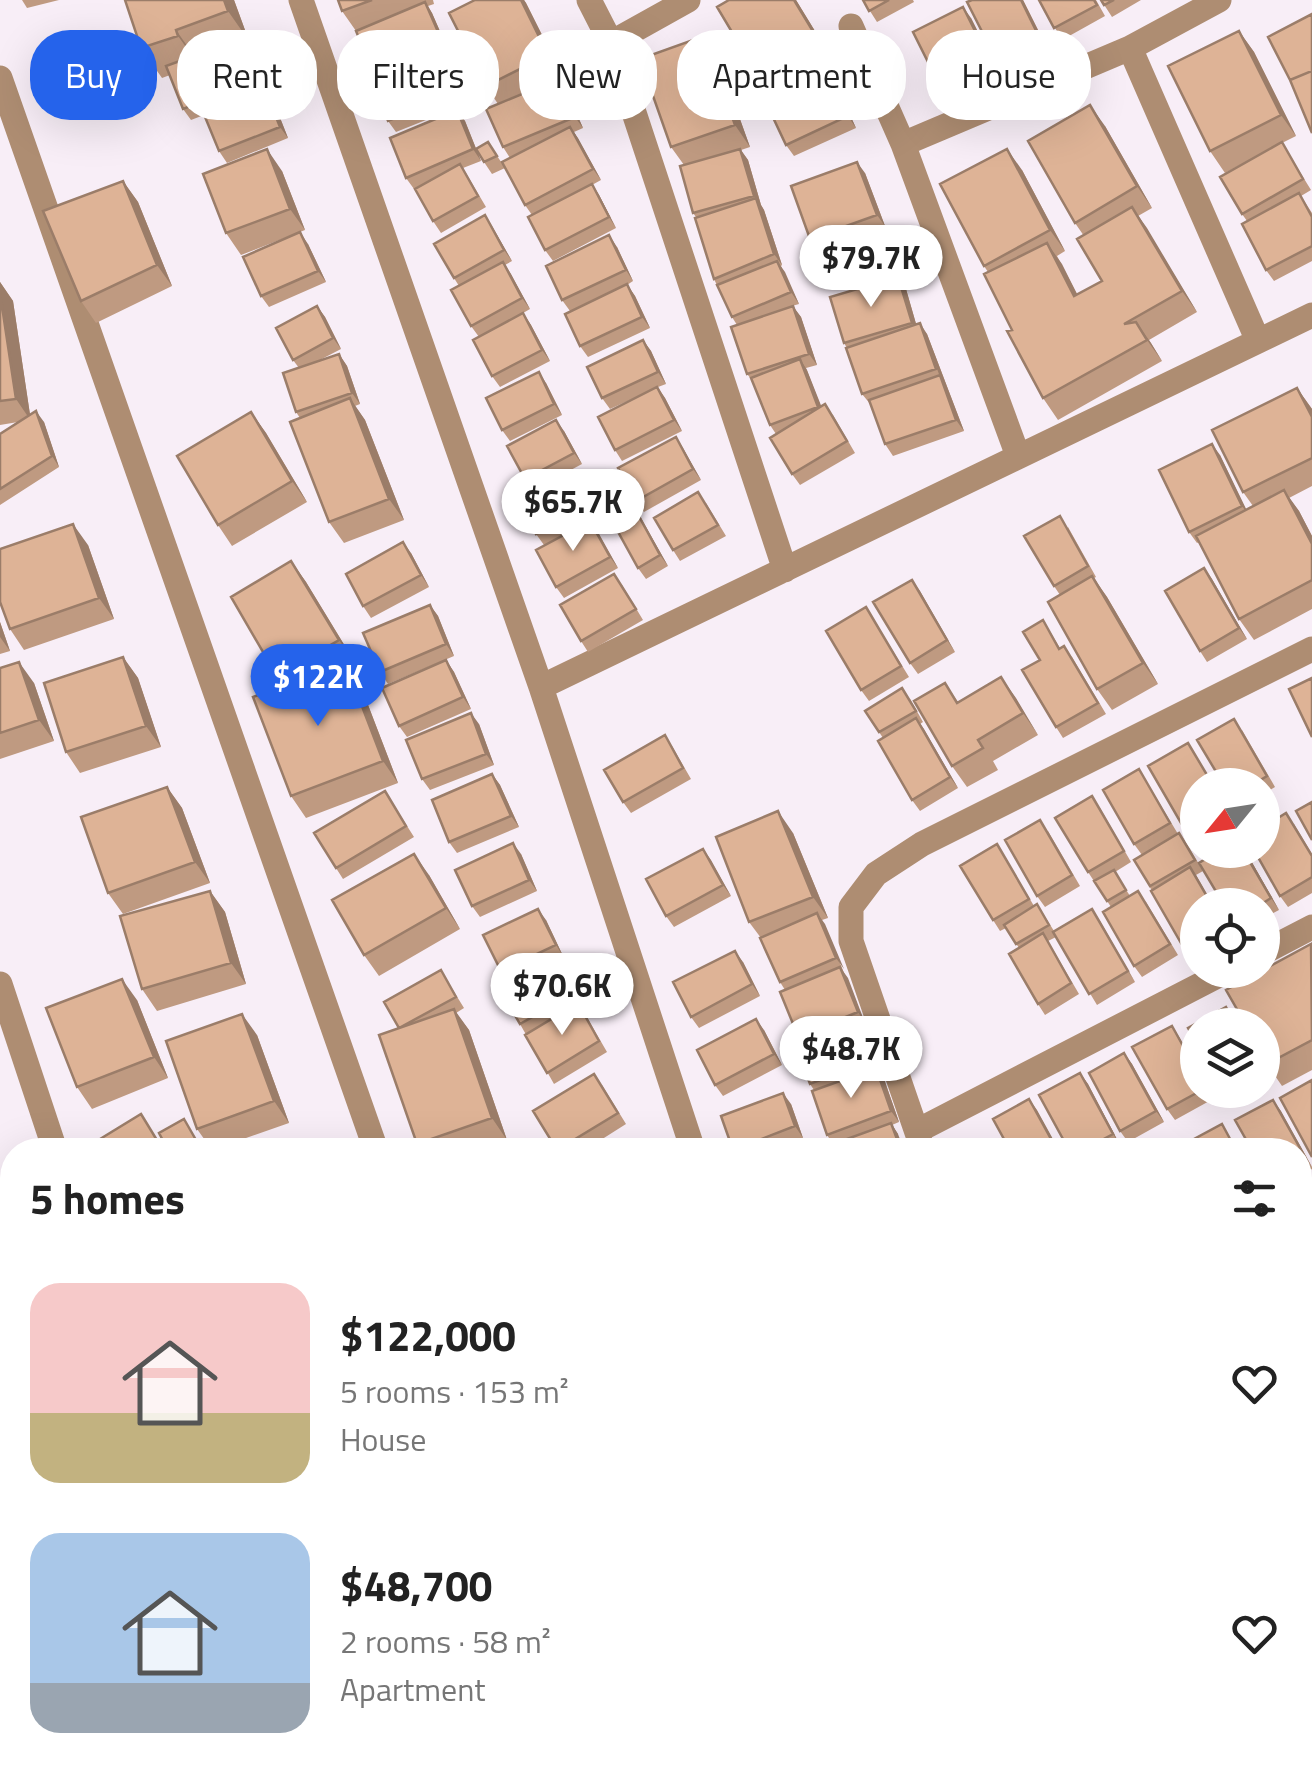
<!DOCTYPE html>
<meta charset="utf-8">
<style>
body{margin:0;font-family:"Titillium Web",sans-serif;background:#f2f2f2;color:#222;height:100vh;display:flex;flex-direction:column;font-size:38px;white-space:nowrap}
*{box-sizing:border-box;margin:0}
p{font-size:32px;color:#767676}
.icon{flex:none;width:55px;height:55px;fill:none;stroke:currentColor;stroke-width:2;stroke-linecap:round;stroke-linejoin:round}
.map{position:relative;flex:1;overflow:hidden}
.details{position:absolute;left:0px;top:1138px;width:1312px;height:642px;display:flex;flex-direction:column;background:#fff;border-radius:40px 40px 0 0;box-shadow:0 10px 40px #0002}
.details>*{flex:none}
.banner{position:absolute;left:30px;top:30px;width:1252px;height:90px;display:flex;gap:20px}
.needle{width:65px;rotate:240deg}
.controls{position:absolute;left:1180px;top:768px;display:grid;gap:20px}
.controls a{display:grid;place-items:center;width:100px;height:100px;border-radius:50%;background:#fff;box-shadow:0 10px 40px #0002;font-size:50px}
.price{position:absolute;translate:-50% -85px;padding:0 22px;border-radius:35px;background:#fff;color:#222;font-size:32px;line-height:65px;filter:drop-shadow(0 2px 5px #0008)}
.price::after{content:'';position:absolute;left:50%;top:60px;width:30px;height:22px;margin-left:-15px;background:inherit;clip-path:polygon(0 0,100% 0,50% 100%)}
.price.on{background:#2563eb;color:#fff}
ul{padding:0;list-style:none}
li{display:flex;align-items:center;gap:30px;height:250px;padding:0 30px}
li span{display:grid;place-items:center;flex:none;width:280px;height:200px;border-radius:30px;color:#555}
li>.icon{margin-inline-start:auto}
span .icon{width:120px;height:120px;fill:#fffc;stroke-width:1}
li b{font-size:42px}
h2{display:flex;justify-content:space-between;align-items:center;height:120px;padding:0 30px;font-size:42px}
.pill{padding:0 35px;border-radius:40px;background:#fff;box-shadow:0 10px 40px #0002;font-size:35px;line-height:90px}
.pill.on{background:#2563eb;color:#fff}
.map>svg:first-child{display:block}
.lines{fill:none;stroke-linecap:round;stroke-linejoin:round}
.minor{stroke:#ae8d72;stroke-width:25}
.wall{fill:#bf9a81}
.shaded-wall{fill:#9b7d69}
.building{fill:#deb396;stroke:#9b7d69;stroke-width:2.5}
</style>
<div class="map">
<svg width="1312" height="1778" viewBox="0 0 1312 1778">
<rect width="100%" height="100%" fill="#f8eef7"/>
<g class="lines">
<path class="minor" d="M301 0 541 687 693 1150
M589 0 611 43 785 570
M851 26 903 144 1018 456
M611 43 688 0
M1130 48 1258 341
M0 78 376 1150
M903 144 1130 48 1219 0
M541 687 1312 315
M1262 953 1312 927
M0 984 55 1150
M917 1131 1229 970
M923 1150 851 941V907L876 874 922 844 1312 649
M1300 1216 1312 1210
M1300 1495 1312 1489
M0 1766 12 1762
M592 1768 596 1778
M829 1768 847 1778
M958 1768 959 1778
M1133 1768 1138 1778
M912 1778 929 1768"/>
</g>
<path class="wall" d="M22 0H59L27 8Z
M125 0H234L249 41 243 43 248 50 263 90 273 100 288 138 227 163 219 151 204 115 191 120 183 109 170 75 162 78 141 48Z
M338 0H433L434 4 428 6 432 13 449 52 443 55 450 65 466 104 396 132 388 121 378 79 373 71 356 31 342 11Z
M475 0H524L526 3 563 77 559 79 566 90 583 128 574 132 601 180 592 185 599 195 616 228 553 261 545 250 532 215 525 205 510 158 503 147 498 104 486 86Z
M729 0H796L829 54 769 90 754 69Z
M863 0H913L914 2 877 22Z
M1023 0 1052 58 1009 80 1001 69Z
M1039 0H1096L1105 16 1062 40Z
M1101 0H1141L1112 17Z
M971 18 1002 80 952 105 944 94Z
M1239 31 1254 52 1296 136 1282 143 1311 190 1301 196 1312 213V261L1274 281 1266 270 1247 221 1242 214 1259 155 1225 173 1210 151Z
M704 36 718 58 750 147 741 150 748 160 761 205 764 210 782 265 781 266 799 304 792 306 801 317 817 365 806 368 821 407 833 415 855 453 800 485 792 474 776 434 770 425 752 380 747 374 737 325 732 317 714 279 696 217 693 213 684 165 671 147Z
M825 65 832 76 856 128 794 156 786 145Z
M457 110 465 121 481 161 463 168 486 207 441 233 433 221 416 188 414 189 406 178Z
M1105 126 1152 208 1138 216 1197 312 1149 340 1162 361 1058 420 1043 398 1012 330 988 272 984 266 1022 170 1065 251 1057 256 1077 294 1102 281 1084 236 1075 223Z
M488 142 505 168 492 174 484 162Z
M282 171 305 230 241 255 226 233Z
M865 173 885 226 818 250 810 239Z
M123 181 138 202 172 286 96 323 81 301Z
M485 215 512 261 505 265 530 309 504 324 523 313 531 325 550 361 500 387 492 376 479 337 471 326 459 286 454 278Z
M308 244 326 282 269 307 261 296Z
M617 247 633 281 627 285 635 296 650 328 588 357 580 346 570 311 562 300Z
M0 282 13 301 30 415 44 422 59 467 0 505V434L18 422 0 425Z
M906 289 916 324 927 334 964 431 893 456 885 444 871 405 862 394 847 348 844 343Z
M317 306 325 317 341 349 316 362 339 354 347 366 360 404 355 406 365 420 404 520 344 543 329 522 300 418 296 412 299 368 293 360Z
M643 340 651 351 666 384 658 387 665 398 682 431 622 461 615 450 643 394 610 409 602 398Z
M546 383 562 415 510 441 502 430Z
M1297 388 1312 409V486L1289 498 1299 511 1312 536V609L1254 640 1239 619 1199 542 1197 543 1189 532 1220 455 1246 510 1253 506 1243 492Z
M251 412 266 433 307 502 232 546 218 525Z
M564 431 582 464 541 486 573 471 581 482 599 520 592 524 618 568 564 598 556 587 544 545 536 534 532 490 525 479Z
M676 437 701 480 644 512 636 501Z
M629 498 668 566 646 579 638 568Z
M706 503 726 536 680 561 673 550Z
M1068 527 1096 577 1094 578 1107 597 1158 684 1112 710 1097 689 1060 595 1054 586Z
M88 545 114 619 24 650 10 629Z
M411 553 429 587 371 618 363 606Z
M291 561 306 582 354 661 347 665 360 684 398 783 306 818 291 796 284 685 277 676Z
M1204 568 1247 639 1207 662 1200 651Z
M912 580 955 652 918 674 910 663Z
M622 585 643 620 588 652 581 641Z
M430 605 438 616 454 656 388 684 380 672Z
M866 607 909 677 869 701 861 690Z
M1043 620 1060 648 1072 657 1106 714 1063 738 1056 727 1040 660Z
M0 622 10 651 0 654Z
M123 657 138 678 161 747 80 773 66 752Z
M446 660 454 672 471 709 407 737 399 726Z
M0 668 34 683 54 741 0 759Z
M1001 677 1038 735 993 761 998 770 967 787 952 766 945 683 958 702Z
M910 699 923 722 920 724 958 788 920 811 912 800 883 738 865 711Z
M479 724 494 765 430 790 422 779Z
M1242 730 1275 787 1262 795V785H1224Z
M1188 743 1214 785H1198V829L1188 834 1181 823Z
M672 746 691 779 631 813 623 802Z
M1139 769 1178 834 1179 833 1187 844 1203 871 1196 875 1213 905H1198V949L1189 954 1134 860 1142 855 1134 844Z
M492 774 500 785 519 827 457 853 449 842Z
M167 787 182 808 210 883 123 914 108 893Z
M385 791 414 837 343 879 336 868Z
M1100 808 1131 862 1115 872 1130 896 1146 902 1178 955 1142 977 1134 966 1111 907 1088 872Z
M1294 824 1312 854V893L1288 907 1280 896Z
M1048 831 1080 886 1045 907 1037 896Z
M793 833 828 918 822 920 865 1023 859 1025 864 1033 879 1071 884 1079 899 1122 892 1125 898 1134 833 1144 827 1135 814 1090 810 1084 802 1042 798 1036 785 990 780 982 761 938 749 922Z
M997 844 1034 906 1037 904 1054 931 1092 909 1135 982 1097 1005 1056 937 1048 941 1079 994 1045 1015 1038 1004 1019 948 1006 928 1000 931 993 920Z
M703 849 731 896 674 927 666 916Z
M1220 850H1245L1279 910 1262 919V905H1224Z
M521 854 537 891 480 917 472 906Z
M429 875 460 929 379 976 364 955Z
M210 891 225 912 246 984 157 1011 142 989Z
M546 920 563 956 549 963 574 1006 578 1003 585 1014 607 1052 554 1084 520 1024 506 978 501 971Z
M1312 945V1070L1282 1086 1267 1064Z
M743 962 760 996 699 1028 691 1017Z
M448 982 464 1008 456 1013 469 1030 507 1140 477 1150H421L417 1144 399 1028Z
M137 1000 168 1078 92 1109 77 1087Z
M1172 1026 1179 1037 1198 1090H1208L1213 1099 1175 1120 1167 1109Z
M764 1030 782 1065 723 1096 715 1085Z
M257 1035 289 1123 212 1150 197 1129Z
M1124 1053 1132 1064 1164 1122 1128 1142 1120 1131Z
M1080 1073 1088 1084 1120 1145 1111 1150H1069Z
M602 1085 626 1124 585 1150H557Z
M1273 1100 1312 1167V1169L1300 1176V1150Z
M791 1104 803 1138 770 1150H733Z
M1300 1311 1309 1327 1300 1332Z
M1300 1572 1312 1593V1632L1300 1639Z
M1312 1647V1744L1300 1751V1654Z
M325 1768H351L345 1778Z
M630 1768H710V1769L657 1778H637Z
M1224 1768H1272L1253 1778H1232Z"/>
<path class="shaded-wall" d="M224 0H234L249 41 228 11Z
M521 0H524L526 3 563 77 548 55Z
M794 0H796L829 54 814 33Z
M1021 0H1023L1052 58 1044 47Z
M425 2 432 13 449 52 442 41Z
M963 7 971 18 1002 80 994 69Z
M176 30 197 60 199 65 178 36Z
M1239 31 1254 52 1296 136 1281 115Z
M704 36 718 58 750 147 735 125Z
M240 39 248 50 264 92 256 81Z
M442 53 450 65 466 104 458 93Z
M825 65 832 76 856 128 848 116Z
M558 79 566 90 583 128 575 117Z
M265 89 273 100 288 138 280 127Z
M1090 105 1105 126 1152 208 1137 186Z
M457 110 465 121 481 161 473 149Z
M570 127 578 138 601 180 593 169Z
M267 149 282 171 305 230 290 209Z
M740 149 748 160 761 205 764 210 782 265 774 254 757 201 754 196Z
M1007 149 1022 170 1065 251 1050 230Z
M857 162 865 173 885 226 877 215Z
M123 181 138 202 172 286 157 265Z
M592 184 599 195 616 228 609 217Z
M1132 207 1147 228 1197 312 1182 291Z
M485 215 492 226 512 261 504 250Z
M300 232 308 244 326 282 318 271Z
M609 235 617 247 633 281 626 270Z
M1047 243 1062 264 1089 318 1074 296Z
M777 261 785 272 799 304 791 292Z
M503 262 511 274 530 309 522 298Z
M898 277 906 289 919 334 912 323Z
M0 282 13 301 31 421 16 399 0 293Z
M627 284 635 296 650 328 642 317Z
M317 306 325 317 341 349 333 338Z
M793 306 801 317 817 365 809 354Z
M523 313 531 325 550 361 542 350Z
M1136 322 1151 343 1162 361 1147 340Z
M920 323 927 334 964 431 956 420Z
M643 340 651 351 666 384 658 372Z
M339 354 347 366 360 404 352 393Z
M800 359 807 370 826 418 818 407Z
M539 372 546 383 562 415 554 404Z
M657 387 665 398 682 431 674 420Z
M1297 388 1312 409V417Z
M350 398 365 420 404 520 389 499Z
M36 411 44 422 59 467 52 456Z
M251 412 266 433 307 502 292 481Z
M556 420 564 431 582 464 574 453Z
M676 437 683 448 701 480 693 469Z
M1212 444 1220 455 1250 517 1242 506Z
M573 471 581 482 599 520 591 509Z
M1284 490 1299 511 1312 536V544Z
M629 498 636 509 668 566 660 555Z
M590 521 598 532 618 568 610 557Z
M73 524 88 545 114 619 99 598Z
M403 542 411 553 429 587 421 575Z
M291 561 306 582 354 661 339 640Z
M1204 568 1212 579 1247 639 1239 628Z
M1092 576 1107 597 1158 684 1143 663Z
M912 580 920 591 955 652 947 640Z
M430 605 438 616 454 656 446 644Z
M0 622 10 651 0 637Z
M123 657 138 678 161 747 146 726Z
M446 660 454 672 471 709 463 697Z
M19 662 34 683 54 741 39 720Z
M345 662 360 684 398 783 383 761Z
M1001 677 1016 698 1038 735 1023 713Z
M471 713 479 724 494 765 486 754Z
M916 718 924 729 958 788 950 777Z
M492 774 500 785 519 827 511 816Z
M167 787 182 808 210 883 195 862Z
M778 811 793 833 828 918 813 897Z
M513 843 521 854 537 891 529 880Z
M703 849 711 860 731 896 723 885Z
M1243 850H1245L1279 910 1271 898Z
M414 854 429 875 460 929 446 908Z
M210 891 225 912 246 984 231 963Z
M538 909 546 920 563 956 556 945Z
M1092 909 1100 921 1135 982 1128 971Z
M817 913 825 924 844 969 836 958Z
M735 951 743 962 760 996 752 984Z
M840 967 848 978 865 1023 858 1012Z
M122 979 137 1000 168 1078 154 1057Z
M454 1009 469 1030 507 1140 492 1118Z
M242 1014 257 1035 289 1123 274 1101Z
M756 1019 764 1030 782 1065 774 1054Z
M856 1022 864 1033 879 1071 884 1079 899 1122 891 1111 877 1069 871 1061Z
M1172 1026 1179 1037 1198 1070V1073Z
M1124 1053 1132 1064 1164 1122 1156 1111Z
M1080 1073 1088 1084 1120 1145 1113 1134Z
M783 1093 791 1104 803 1138 795 1126Z
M1029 1099 1037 1110 1059 1150H1057Z
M1273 1100 1281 1111 1312 1167 1305 1157Z
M891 1123 898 1134 904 1150H901Z
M0 1234 12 1274V1298L0 1261Z
M1300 1572 1312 1593V1598L1300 1577Z
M247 1768H254L258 1778H251Z
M337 1768H351L345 1778Z
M518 1768H525L529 1778H522Z
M1120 1768H1124L1127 1778H1123Z"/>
<path class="building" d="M125 0H224L228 11 176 30 178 36 141 48Z
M338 0H372L342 11Z
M475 0H521L548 55 486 86 449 13Z
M729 0H794L814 33 754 69 717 7Z
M863 0H889L869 11Z
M972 0H1021L1044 47 1001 69 967 2Z
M1039 0H1094L1097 5 1054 28Z
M1101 0H1114L1104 5Z
M425 2 442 41 373 71 356 31Z
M963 7 994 69 944 94 913 32Z
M1312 14V71L1290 80 1268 37Z
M1239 31 1281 115 1210 151 1168 66Z
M704 36 735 125 671 147 640 59Z
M240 39 256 81 183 109 166 66Z
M442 53 458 93 388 121 372 81Z
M825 65 848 116 786 145 762 94Z
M1312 71V133L1290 80Z
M558 79 575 117 503 147 486 109Z
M265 89 280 127 219 151 203 112Z
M1090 105 1137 186 1075 223 1028 141Z
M457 110 473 149 406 178 390 138Z
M570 127 593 169 525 205 502 162Z
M488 142 497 156 484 162 476 149Z
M1282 142 1303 179 1242 214 1220 177Z
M267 149 290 209 226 233 203 174Z
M740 149 754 196 693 213 680 166Z
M1007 149 1050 230 984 266 940 184Z
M857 162 877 215 810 239 791 186Z
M460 164 478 196 433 221 415 189Z
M123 181 157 265 81 301 43 211Z
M592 184 609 217 545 250 528 217Z
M1299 193 1312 217V246L1266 270 1242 224Z
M756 198 774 254 714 279 695 218Z
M1132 207 1182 291 1124 324 1136 322 1147 340 1043 398 1007 331 1012 330 984 274 1047 243 1074 296 1102 281 1077 239Z
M485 215 504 250 454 278 434 244Z
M300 232 318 271 261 296 243 257Z
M609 235 626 270 562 300 546 266Z
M777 261 791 292 732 317 717 285Z
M503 262 522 298 471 326 451 290Z
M898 277 912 323 844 343 830 297Z
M627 284 642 317 580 346 565 314Z
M0 293 16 399 0 401Z
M317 306 333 338 293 360 276 328Z
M793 306 809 354 747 374 731 327Z
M523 313 542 350 492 376 473 340Z
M920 323 936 369 862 394 846 348Z
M643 340 658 372 602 398 587 367Z
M339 354 352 393 296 412 283 373Z
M800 359 818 407 770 425 751 378Z
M539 372 554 404 502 430 486 398Z
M940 375 956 420 885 444 869 400Z
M657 387 674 420 615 450 598 417Z
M1297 388 1312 417V458L1243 492 1212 430Z
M350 398 389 499 329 522 290 422Z
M825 404 847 441 792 474 770 438Z
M36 411 52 456 0 489V434Z
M251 412 292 481 218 525 177 456Z
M556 420 574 453 525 479 507 446Z
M676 437 693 469 636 501 618 468Z
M1212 444 1242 506 1189 532 1159 470Z
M573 471 591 509 536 534 519 496Z
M1284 490 1312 544V580L1239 619 1196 536Z
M698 492 718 525 673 550 654 518Z
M629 498 660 555 638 568 606 510Z
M1060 516 1088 566 1054 586 1024 536Z
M590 521 610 557 556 587 536 550Z
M73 524 99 598 10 629 0 602V549Z
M403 542 421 575 363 606 346 574Z
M291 561 339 640 277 676 231 597Z
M1204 568 1239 628 1200 651 1165 591Z
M614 574 636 609 581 641 560 605Z
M1092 576 1143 663 1097 689 1048 602Z
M912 580 947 640 910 663 873 602Z
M430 605 446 644 380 672 363 633Z
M866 607 901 666 861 690 826 631Z
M1043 620 1059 649 1064 646 1098 703 1056 727 1022 670 1040 660 1023 632Z
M123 657 146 726 66 752 44 683Z
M446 660 463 697 399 726 382 688Z
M19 662 39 720 0 733V668Z
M345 662 383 761 291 796 253 697Z
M1001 677 1023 713 978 740 983 748 952 766 914 701 945 683 957 703Z
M1312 678V737L1289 689Z
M902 688 916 711 879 732 865 711Z
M471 713 486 754 422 779 406 740Z
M916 718 950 777 912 800 878 741Z
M1234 719 1267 776 1252 785H1224L1197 740Z
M665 735 683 768 623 802 604 770Z
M1188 743 1213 785H1198V813L1181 823 1148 766Z
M1139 769 1170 823 1134 844 1103 790Z
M492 774 511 816 449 842 432 800Z
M167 787 195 862 108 893 81 817Z
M385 791 406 826 336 868 314 833Z
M1092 796 1124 851 1088 872 1055 818Z
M1312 802V840L1296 811Z
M778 811 813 897 749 922 716 837Z
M1286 813 1312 856V877L1280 896 1254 850H1262V828Z
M1040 820 1072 875 1037 896 1005 840Z
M1179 833 1195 860 1150 886 1134 860Z
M513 843 529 880 472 906 455 870Z
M997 844 1029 899 993 920 960 866Z
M703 849 723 885 666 916 646 879Z
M1220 850H1243L1271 898 1260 905H1224L1199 863Z
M414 854 446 908 364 955 332 900Z
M1190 867 1212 905H1198V933L1181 943 1151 891Z
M1114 870 1126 890 1107 901 1094 881Z
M210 891 231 963 142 989 120 916Z
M1138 891 1170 944 1134 966 1103 912Z
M1037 904 1049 925 1016 944 1004 925Z
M538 909 556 945 501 971 483 935Z
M1092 909 1128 971 1089 994 1053 932Z
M817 913 836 958 780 982 760 938Z
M1043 933 1071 983 1038 1004 1009 954Z
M1311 944 1312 1040 1267 1064 1262 1056V1025H1246L1226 990Z
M735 951 752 984 691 1017 673 982Z
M543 956 567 997 520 1024 497 984Z
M840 967 858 1012 798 1036 780 992Z
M441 970 456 997 399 1028 384 1002Z
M122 979 154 1057 77 1087 46 1008Z
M578 1003 599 1041 547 1073 525 1035Z
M1226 1007 1236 1025H1198V1045L1188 1028Z
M454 1009 492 1118 417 1144 379 1035Z
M242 1014 274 1101 197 1129 166 1041Z
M756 1019 774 1054 715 1085 697 1050Z
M856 1022 871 1061 810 1084 795 1044Z
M1172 1026 1198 1073V1090H1202L1167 1109 1132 1047Z
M1124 1053 1156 1111 1120 1131 1089 1073Z
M876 1068 891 1111 827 1135 812 1091Z
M1080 1073 1113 1134 1083 1150H1069L1039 1095Z
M594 1074 618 1113 557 1150 533 1111Z
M1312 1080V1157L1280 1098Z
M783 1093 795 1126 733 1150 721 1116Z
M1029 1099 1057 1150H1010L993 1119Z
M1273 1100 1305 1157 1300 1160V1150H1252L1235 1120Z
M141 1114 163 1150H88L87 1147Z
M184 1119 200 1147 195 1150H168L159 1133Z
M891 1123 901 1150H835L833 1144Z
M1222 1124 1236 1150H1186L1183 1145Z
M632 1142 637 1150H618Z
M1312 1236V1314L1300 1293V1242Z
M0 1261 12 1298V1562L0 1535Z
M1312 1355V1433L1310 1434 1300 1416V1362Z
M1300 1577 1312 1598V1602L1300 1609Z
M1312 1647V1714L1300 1721V1654Z
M53 1768H74L79 1778H27Z
M117 1768H247L251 1778H121Z
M457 1768H518L522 1778H428Z
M1054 1768H1120L1123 1778H1049L1047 1770Z"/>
</svg>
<div class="controls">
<a><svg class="needle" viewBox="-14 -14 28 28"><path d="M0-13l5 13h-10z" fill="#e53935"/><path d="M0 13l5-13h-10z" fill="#767676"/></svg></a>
<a><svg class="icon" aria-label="locate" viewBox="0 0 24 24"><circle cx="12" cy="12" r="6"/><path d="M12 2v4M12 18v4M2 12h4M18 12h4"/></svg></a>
<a><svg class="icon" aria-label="layers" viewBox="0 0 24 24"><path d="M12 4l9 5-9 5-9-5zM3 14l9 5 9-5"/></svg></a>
</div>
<b class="price" style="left:871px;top:310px">$79.7K</b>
<b class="price" style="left:573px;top:554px">$65.7K</b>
<b class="price on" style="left:318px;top:729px">$122K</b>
<b class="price" style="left:562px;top:1038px">$70.6K</b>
<b class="price" style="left:851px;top:1101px">$48.7K</b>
<div class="banner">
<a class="pill on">Buy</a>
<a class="pill">Rent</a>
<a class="pill">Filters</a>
<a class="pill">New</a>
<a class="pill">Apartment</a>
<a class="pill">House</a>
</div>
<section class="details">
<h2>5 homes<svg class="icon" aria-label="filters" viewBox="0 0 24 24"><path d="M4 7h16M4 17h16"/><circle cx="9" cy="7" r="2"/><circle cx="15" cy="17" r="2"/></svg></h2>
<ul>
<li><span style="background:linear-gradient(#f6c9c9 65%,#c2b280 0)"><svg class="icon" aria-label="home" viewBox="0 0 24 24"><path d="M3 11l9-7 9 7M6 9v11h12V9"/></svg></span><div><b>$122,000</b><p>5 rooms · 153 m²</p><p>House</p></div><svg class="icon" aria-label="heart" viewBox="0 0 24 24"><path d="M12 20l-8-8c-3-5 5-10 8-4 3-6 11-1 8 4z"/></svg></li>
<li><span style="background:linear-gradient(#a9c7e8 75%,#9aa5b1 0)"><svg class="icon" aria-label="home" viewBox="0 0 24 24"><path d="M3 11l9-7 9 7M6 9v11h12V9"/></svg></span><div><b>$48,700</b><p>2 rooms · 58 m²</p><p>Apartment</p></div><svg class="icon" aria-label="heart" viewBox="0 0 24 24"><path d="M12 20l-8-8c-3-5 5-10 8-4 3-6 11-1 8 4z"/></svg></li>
</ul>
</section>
</div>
